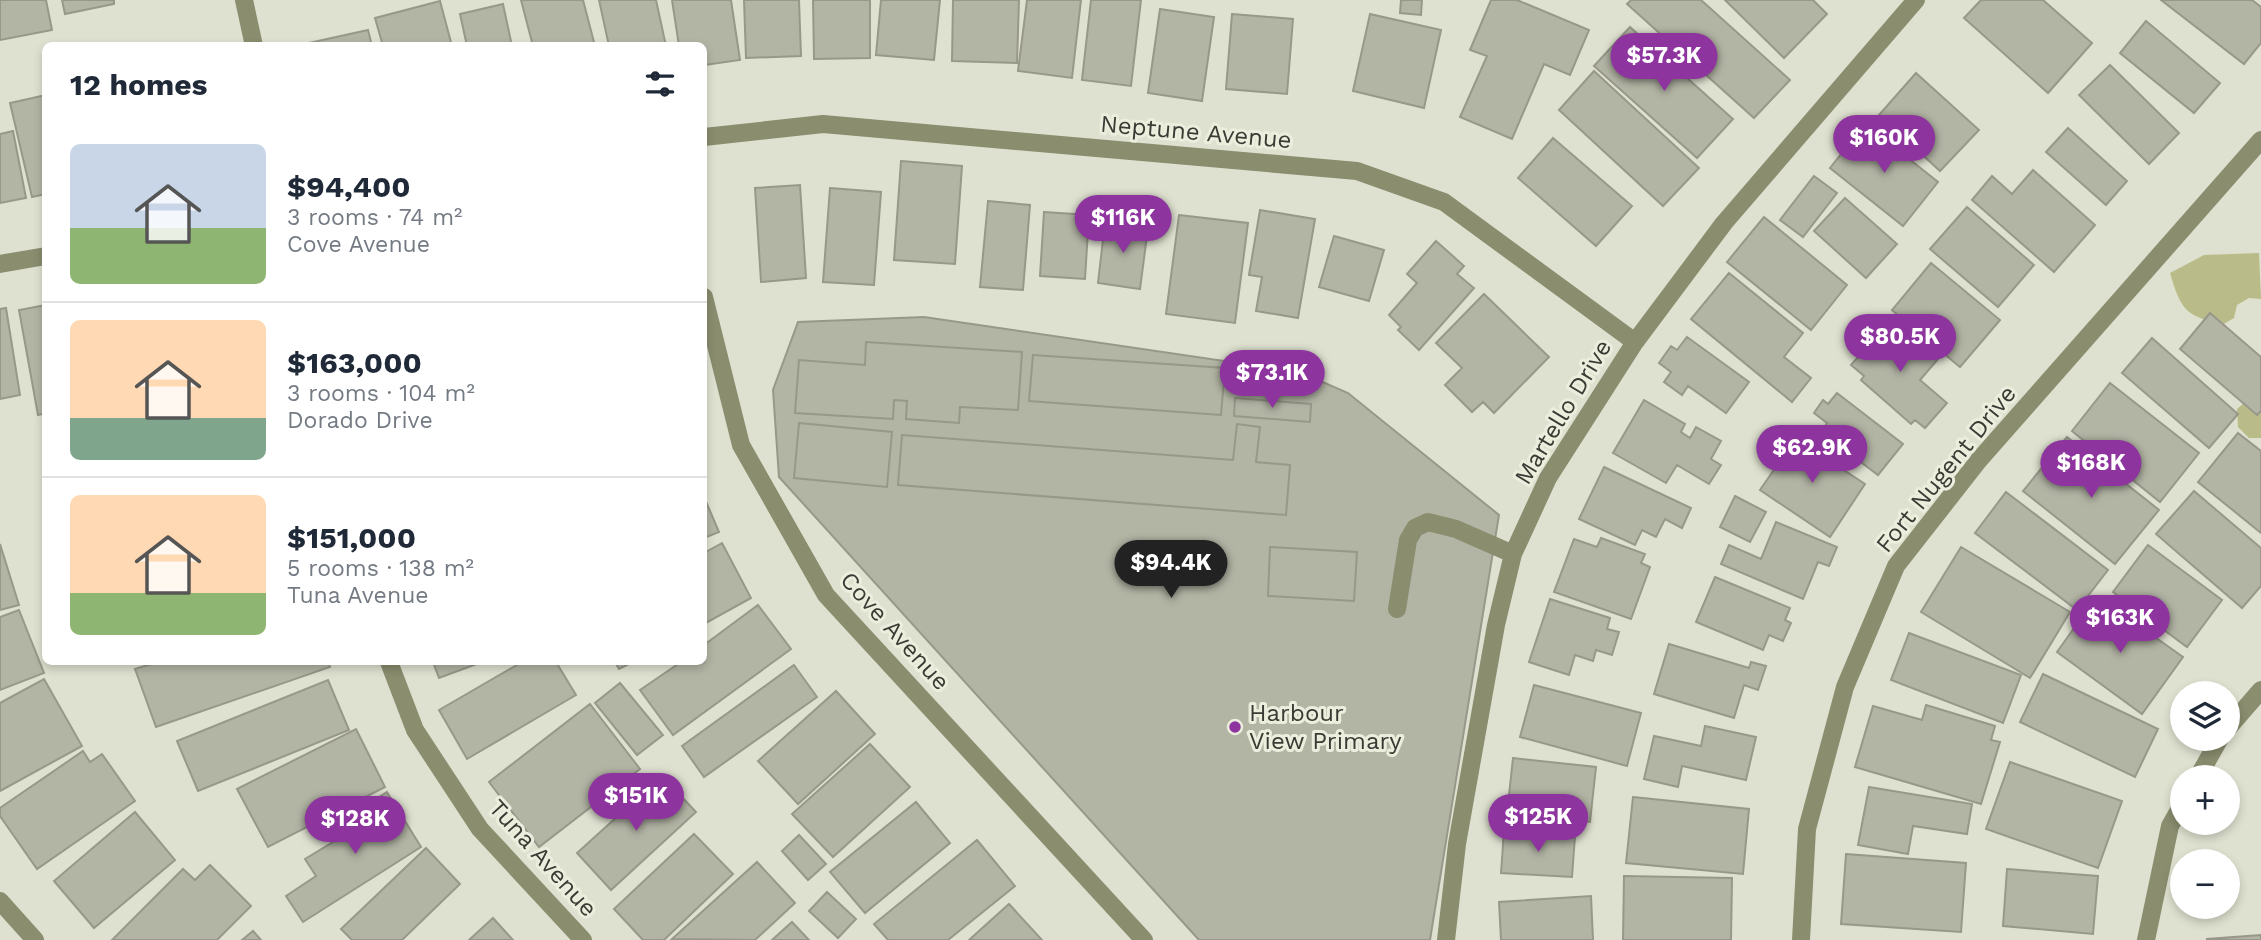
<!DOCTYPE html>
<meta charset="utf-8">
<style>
body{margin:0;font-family:"Work Sans",sans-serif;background:#f2f2f3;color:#1f2937;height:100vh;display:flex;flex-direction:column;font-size:26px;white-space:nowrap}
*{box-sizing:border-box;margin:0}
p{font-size:23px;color:#747a83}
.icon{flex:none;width:38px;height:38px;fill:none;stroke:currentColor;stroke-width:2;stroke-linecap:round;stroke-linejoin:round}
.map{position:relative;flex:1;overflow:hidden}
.panel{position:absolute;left:42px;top:42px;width:665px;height:623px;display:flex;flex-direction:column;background:#fff;border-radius:10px;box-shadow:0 4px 10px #0003}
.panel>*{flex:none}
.fabs{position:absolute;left:2170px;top:681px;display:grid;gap:14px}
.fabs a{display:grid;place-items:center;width:70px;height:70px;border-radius:50%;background:#fff;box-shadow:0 4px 10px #0003;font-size:35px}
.price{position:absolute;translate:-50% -60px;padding:0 16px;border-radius:24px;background:#8e349f;color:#fff;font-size:23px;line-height:46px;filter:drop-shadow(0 2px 4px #0008)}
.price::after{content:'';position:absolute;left:50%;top:42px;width:21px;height:16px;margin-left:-10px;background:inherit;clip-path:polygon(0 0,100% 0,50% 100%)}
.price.on{background:#222;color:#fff}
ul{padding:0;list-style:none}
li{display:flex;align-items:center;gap:21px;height:175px;padding:0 28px}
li+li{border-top:2px solid #e0e1e3}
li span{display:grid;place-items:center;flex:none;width:196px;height:140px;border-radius:10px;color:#555}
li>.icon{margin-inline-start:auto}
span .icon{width:84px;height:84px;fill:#fffc;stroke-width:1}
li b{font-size:30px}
h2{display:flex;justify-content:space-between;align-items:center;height:84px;padding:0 28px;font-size:30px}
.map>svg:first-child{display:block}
.green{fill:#b9bc88}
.building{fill:#b2b4a4;stroke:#979889;stroke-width:2}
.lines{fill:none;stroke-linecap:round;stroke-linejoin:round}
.minor{stroke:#8a8d6e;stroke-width:18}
.poi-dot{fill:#8e349f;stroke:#eceedd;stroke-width:2.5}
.labels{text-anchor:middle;stroke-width:6;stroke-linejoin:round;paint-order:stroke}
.street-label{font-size:24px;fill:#3a3b34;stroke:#eceedd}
.poi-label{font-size:24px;fill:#3a3b34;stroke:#eceedd;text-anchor:start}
</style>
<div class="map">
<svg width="2261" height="940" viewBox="0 0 2261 940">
<rect width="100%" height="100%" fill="#dfe1d0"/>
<path class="green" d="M2259 253 2261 299 2249 298 2237 305 2234 318 2222 325C2185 315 2181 310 2170 273L2204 255Z
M2261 388V438H2249L2238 427 2237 409Z"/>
<path class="building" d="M0 0H46L52 30 0 40Z
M62 0H114V4L65 14Z
M521 0H583L595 46H533Z
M599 0H656L666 46H609Z
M672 0H731L740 60 704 65V46H679Z
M744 0H799L801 56 746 58Z
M813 0H870V58L814 59Z
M881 0H940L934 60 876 55Z
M953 0H1019L1017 63 952 61Z
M1027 0H1081L1072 78 1018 71Z
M1091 0H1141L1131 86 1082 80Z
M1401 0H1422L1421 15 1400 13Z
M1491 0H1517L1589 30 1570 75 1544 64 1512 139 1460 117 1487 56 1470 50Z
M1631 0H1701L1790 80 1754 118 1627 4Z
M1725 0H1813L1827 14 1784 58Z
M1981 0H2043L2092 43 2048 93 1964 18Z
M2161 0H2252L2261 7V43L2244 64Z
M440 1 452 46H383L375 18Z
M503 4 512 46H467L460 14Z
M1160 9 1214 17 1202 101 1148 93Z
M1232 14 1293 19 1287 94 1226 89Z
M1370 14 1441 30 1424 108 1353 91Z
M2146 21 2220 83 2194 113 2120 53Z
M1630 27 1733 119 1697 158 1594 66Z
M368 30 372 46H304V44Z
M2110 65 2179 133 2149 164 2079 95Z
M1594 71 1699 168 1663 206 1559 110Z
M1916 73 1979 130 1940 171 1879 115Z
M46 95V194L32 197 10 103Z
M1865 124 1938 182 1903 226 1830 168Z
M2068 128 2127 181 2106 205 2046 152Z
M13 131 26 198 0 203V134Z
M1553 138 1632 206 1596 246 1518 178Z
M901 161 962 166 955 264 894 260Z
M2033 170 2095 225 2054 272 1972 200 1992 176 2012 194Z
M1814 176 1837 193 1803 237 1780 220Z
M800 185 806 278 761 282 755 188Z
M830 188 881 192 874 285 823 282Z
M1845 198 1897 244 1866 278 1814 231Z
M988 201 1030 205 1023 290 980 287Z
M1967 207 2034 265 1998 307 1930 249Z
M1260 210 1315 219 1298 318 1256 311 1262 277 1249 275Z
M1044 212 1089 215 1085 279 1040 276Z
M1179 215 1248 223 1235 323 1166 314Z
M1764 217 1847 285 1811 330 1727 262Z
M1105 222 1148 228 1140 289 1098 283Z
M1334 236 1384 250 1369 301 1319 287Z
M1436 241 1464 266 1457 274 1474 288 1419 350 1398 330 1401 327 1389 315 1417 283 1407 274Z
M1931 263 2000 320 1960 367 1892 310Z
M1729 273 1803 333 1784 357 1811 378 1792 402 1691 319Z
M1484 294 1549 357 1494 413 1483 402 1472 412 1445 385 1462 368 1436 343Z
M46 305V413L38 415 19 310Z
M6 308 20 395 0 399V309Z
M2210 313 2261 357V411L2257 415 2180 349Z
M924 317 1300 372 1348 393 1499 515 1430 940H1199L779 477 773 390 798 322Z
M1889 317 1938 359 1920 380 1947 403 1925 428 1915 420 1911 424 1861 380 1864 376 1851 365 1873 340 1887 351 1888 349 1872 336Z
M1687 337 1749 382 1726 413 1688 386 1682 395 1664 382 1671 372 1659 363 1671 346 1677 350Z
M2152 338 2238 414 2209 448 2122 373Z
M866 342 1022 352 1018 410 960 407 959 423 906 419 907 401 894 400 893 419 795 413 799 360 865 365Z
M1033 355 1225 368 1221 415 1029 401Z
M2110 383 2199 453 2160 502 2072 431Z
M1837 393 1903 444 1878 475 1821 432 1827 423 1814 413 1823 400 1828 404Z
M1235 398 1311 404 1310 422 1234 416Z
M1644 400 1685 424 1681 432 1690 438 1696 427 1721 441 1711 459 1721 465 1709 484 1677 465 1666 483 1613 453Z
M799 423 892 432 887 487 794 478Z
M1237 424 1260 427 1256 462 1290 465 1286 515 898 485 902 435 1233 460Z
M1802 429 1821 443 1815 451 1865 484 1830 537 1760 490Z
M2238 433 2261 451V533L2198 482Z
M2067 437 2159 510 2115 564 2023 491Z
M1604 467 1691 508 1682 528 1665 519 1656 537 1642 530 1635 545 1579 519Z
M2194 491 2261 548V586L2242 608 2156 534Z
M2006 492 2108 570 2077 610 1975 533Z
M1735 496 1766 512 1750 542 1720 527Z
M704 497 719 532 704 538Z
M1776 522 1837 547 1829 566 1818 562 1803 599 1721 564 1729 545 1761 559Z
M1601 538 1645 554 1641 563 1650 567 1631 619 1554 592 1574 539 1597 547Z
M722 543 751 598 704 624V553Z
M0 544 19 605 0 610Z
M2148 545 2222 600 2187 647 2113 592Z
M1270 547 1357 552 1354 601 1268 596Z
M1961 547 2070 612 2030 678 1921 612Z
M1715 577 1790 608 1785 620 1791 623 1783 641 1769 635 1763 650 1696 622Z
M2097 596 2183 657 2142 714 2057 652Z
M1550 599 1610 618 1607 629 1619 632 1612 655 1596 650 1593 661 1575 655 1569 675 1529 662Z
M758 605 791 649 673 735 640 690 681 662H704V645Z
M19 610 44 673 0 690V617Z
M1909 633 2021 675 2003 723 1891 680Z
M1669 644 1749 668 1751 662 1766 666 1758 690 1744 685 1734 718 1654 694Z
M158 662H328L330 667 156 727 135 669Z
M433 662H482L439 678Z
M522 662H556L576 695 467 759 439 710Z
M615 662H633L619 669Z
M794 665 817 697 704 777 682 746Z
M2043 674 2158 729 2135 777 2020 722Z
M44 679 82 746 0 791V703Z
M328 680 349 730 198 791 177 741Z
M620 683 663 735 637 755 595 703Z
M1534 685 1641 713 1627 766 1520 737Z
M836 691 875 734 798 804 758 761Z
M590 704 640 769 539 847 489 782Z
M1926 705 1995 726 1991 740 2000 742 1981 804 1855 767 1873 706 1922 720Z
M1705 726 1756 737 1746 780 1682 766 1678 787 1644 779 1654 736 1701 746Z
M356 729 385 787 268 847 237 789Z
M870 744 910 787 833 857 792 814Z
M83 751 90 762 102 754 135 801 37 869 0 816V808Z
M1513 758 1596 767 1590 822 1559 819 1561 801 1509 795Z
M2010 762 2122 801 2098 868 1986 829Z
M662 776 696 812 611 890 577 853Z
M1869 787 1972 804 1967 834 1913 826 1908 854 1858 845Z
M387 792 421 847 303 922 286 896 316 876 305 859 341 837 333 826Z
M1633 797 1749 809 1743 874 1626 863Z
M916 802 950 843 865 913 830 872Z
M135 812 175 860 94 928 54 881Z
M1504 831 1575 836 1572 877 1501 873Z
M694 834 733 874 664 940H643L614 909Z
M799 835 826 864 808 880 782 851Z
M977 840 1015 886 948 940H888L874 924Z
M426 848 460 884 402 940H352L341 929Z
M1846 854 1966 863 1961 932 1841 924Z
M757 862 795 903 755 940 672 939Z
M210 865 251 906 217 940H112L183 869 195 880Z
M2007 869 2098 876 2093 934 2003 926Z
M1624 876 1732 878 1731 940H1623Z
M827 892 856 919 838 938 809 911Z
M1591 896 1593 940H1501L1499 902Z
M1009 904 1042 940H969Z
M493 918 513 940H469Z
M792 922 809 940H772Z
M253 931 261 940H242Z
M2261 935V940H2207V939Z"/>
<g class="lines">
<path class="minor" d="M244 0 254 46
M704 137 823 124 1357 171 1444 202 1635 342
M0 264 46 256
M704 297 741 445 826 595 1144 940
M1397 609 1408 540 1415 528 1428 522 1456 529 1513 554
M389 662 415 730 480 829 583 940
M2228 728 2261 690
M2198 777 2220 738
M0 901 35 940
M1446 940 1457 844 1496 625 1513 554 1548 478 1635 342 1724 223 1916 0
M1801 940 1807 829 1845 687 1896 566 1979 460 2261 140
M2146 940 2170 826 2182 805"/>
</g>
<circle class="poi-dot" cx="1235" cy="727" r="7"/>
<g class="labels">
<g class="street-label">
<text transform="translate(1196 132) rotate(5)" y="8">Neptune Avenue</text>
<text transform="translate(1563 412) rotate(-59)" y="8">Martello Drive</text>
<text transform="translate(1946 469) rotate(-51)" y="8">Fort Nugent Drive</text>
<text transform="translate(895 631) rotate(48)" y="8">Cove Avenue</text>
<text transform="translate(543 858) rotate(48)" y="8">Tuna Avenue</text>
</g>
<g class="poi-label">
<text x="1249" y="721">Harbour<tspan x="1249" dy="28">View Primary</tspan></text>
</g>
</g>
</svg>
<div class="fabs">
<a><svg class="icon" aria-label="layers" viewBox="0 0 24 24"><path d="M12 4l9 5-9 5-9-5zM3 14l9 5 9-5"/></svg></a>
<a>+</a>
<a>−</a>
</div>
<b class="price" style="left:1664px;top:93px">$57.3K</b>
<b class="price" style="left:1884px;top:175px">$160K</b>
<b class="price" style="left:1123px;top:255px">$116K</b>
<b class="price" style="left:1900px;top:374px">$80.5K</b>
<b class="price" style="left:1272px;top:410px">$73.1K</b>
<b class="price" style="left:1812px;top:485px">$62.9K</b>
<b class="price" style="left:2091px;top:500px">$168K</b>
<b class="price on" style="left:1171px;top:600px">$94.4K</b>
<b class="price" style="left:2120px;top:655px">$163K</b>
<b class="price" style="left:636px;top:833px">$151K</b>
<b class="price" style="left:1538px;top:854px">$125K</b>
<b class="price" style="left:355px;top:856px">$128K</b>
<section class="panel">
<h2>12 homes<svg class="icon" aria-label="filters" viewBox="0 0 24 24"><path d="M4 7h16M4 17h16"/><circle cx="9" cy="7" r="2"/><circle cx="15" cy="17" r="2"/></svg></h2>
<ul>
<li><span style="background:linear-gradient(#c9d6e8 60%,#8fb573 0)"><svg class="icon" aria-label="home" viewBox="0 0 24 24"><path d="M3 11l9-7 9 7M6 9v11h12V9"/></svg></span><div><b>$94,400</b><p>3 rooms · 74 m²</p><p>Cove Avenue</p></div></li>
<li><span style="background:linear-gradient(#ffd9b3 70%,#7fa58c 0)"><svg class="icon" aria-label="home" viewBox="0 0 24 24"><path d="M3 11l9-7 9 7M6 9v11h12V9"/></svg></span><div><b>$163,000</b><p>3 rooms · 104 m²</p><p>Dorado Drive</p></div></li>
<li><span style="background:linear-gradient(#ffd9b3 70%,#8fb573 0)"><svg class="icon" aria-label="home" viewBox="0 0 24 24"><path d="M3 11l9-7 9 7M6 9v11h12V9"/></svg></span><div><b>$151,000</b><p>5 rooms · 138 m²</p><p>Tuna Avenue</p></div></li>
</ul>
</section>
</div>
